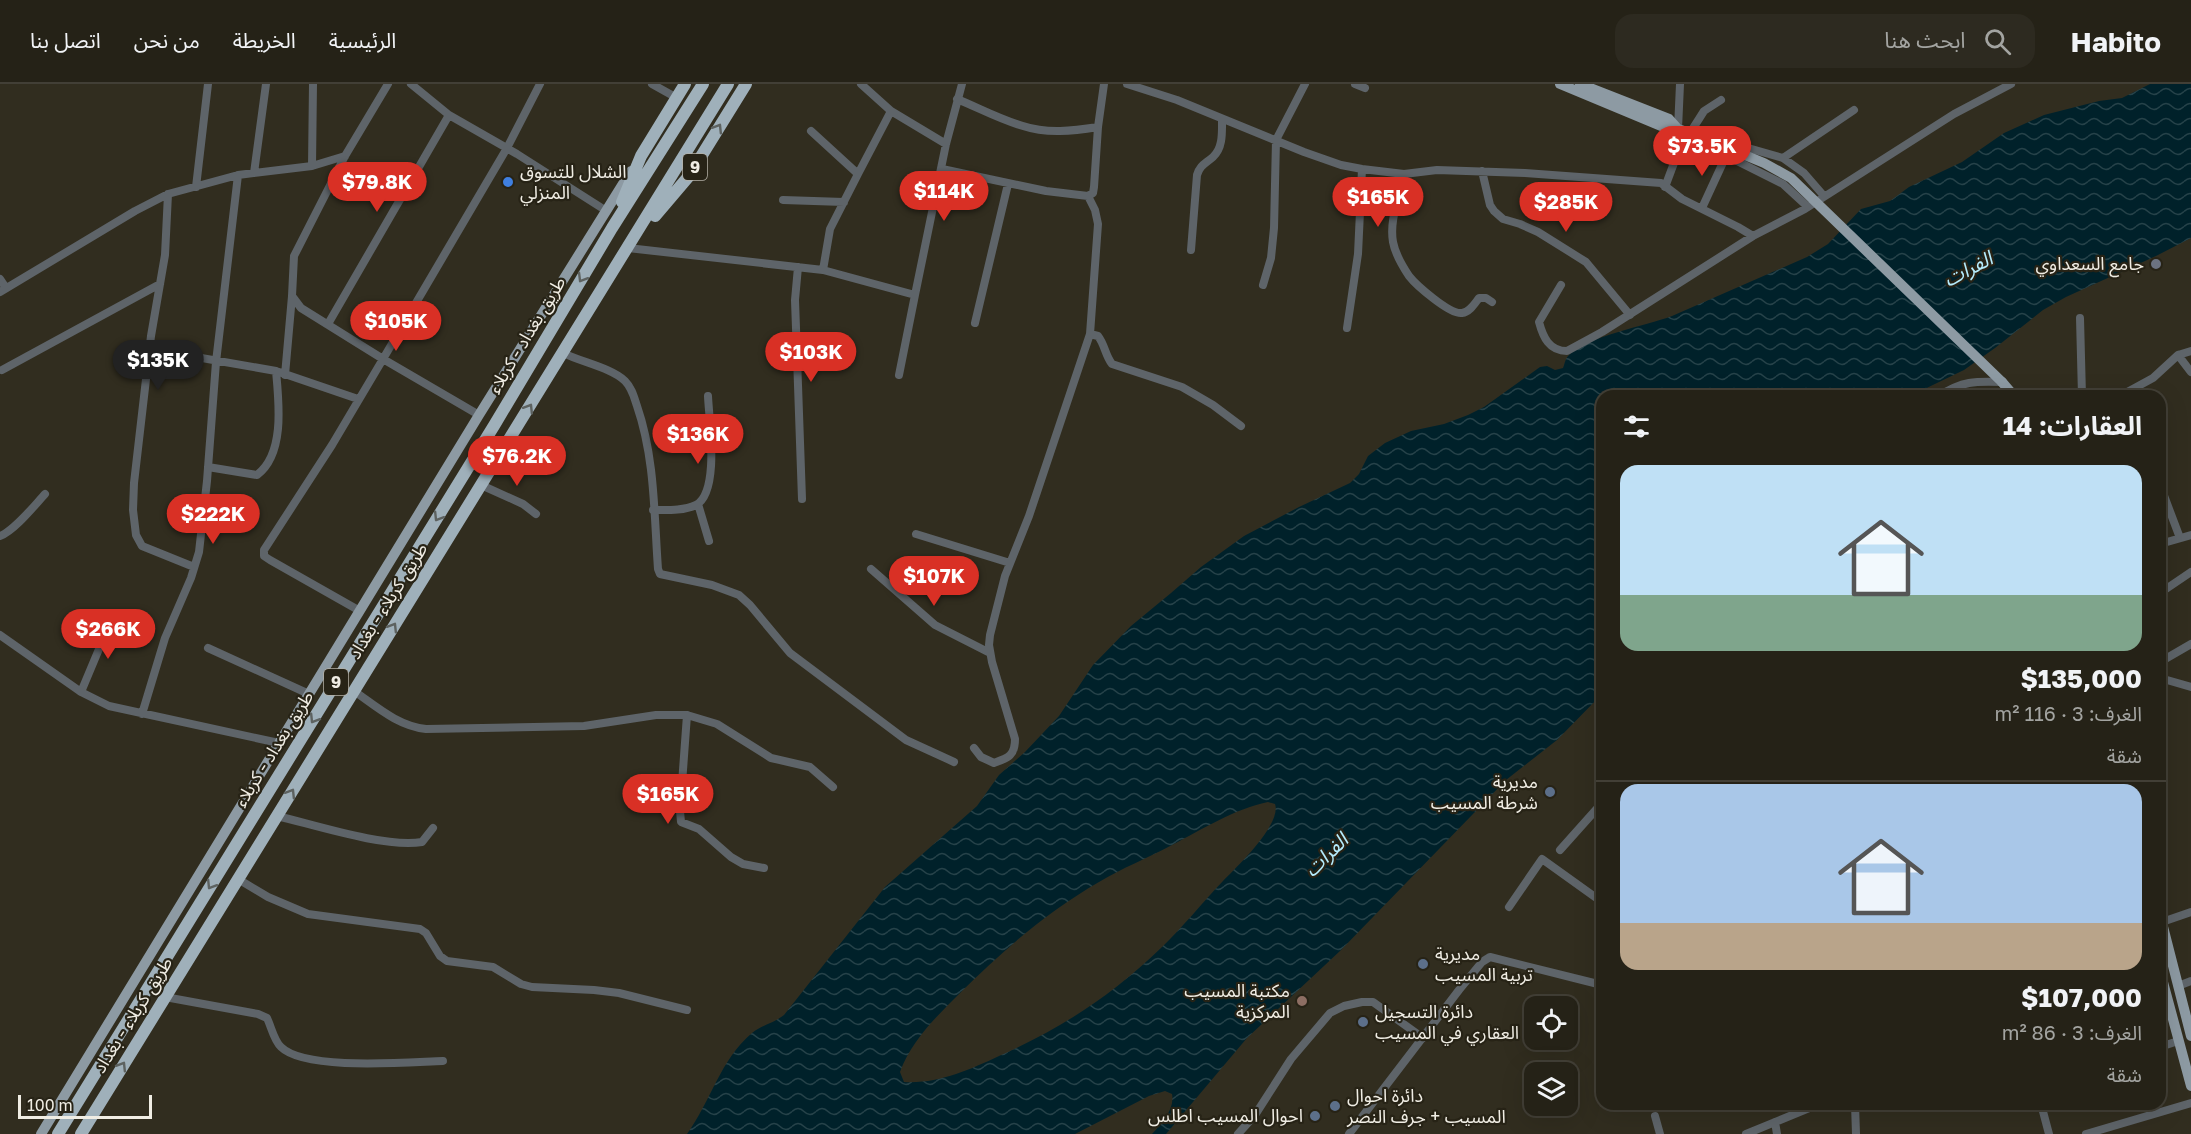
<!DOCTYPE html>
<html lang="ar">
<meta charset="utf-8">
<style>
body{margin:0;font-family:"Golos Text","Noto Sans Arabic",sans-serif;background:#2d2a20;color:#f1f3f6;direction:rtl;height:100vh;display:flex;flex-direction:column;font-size:22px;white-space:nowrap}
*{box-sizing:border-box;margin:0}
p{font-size:20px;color:#a3a4a1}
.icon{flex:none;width:33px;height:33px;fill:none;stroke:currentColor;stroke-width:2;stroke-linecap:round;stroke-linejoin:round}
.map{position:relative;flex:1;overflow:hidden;direction:ltr}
.sheet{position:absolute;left:1596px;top:306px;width:570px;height:720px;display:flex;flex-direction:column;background:#252217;border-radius:18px;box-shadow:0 6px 24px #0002,0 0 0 2px #423f36;direction:rtl}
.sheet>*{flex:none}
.tools{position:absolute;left:1524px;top:912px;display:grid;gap:12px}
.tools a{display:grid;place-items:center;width:54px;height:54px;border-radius:12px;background:#252217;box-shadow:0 6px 24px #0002,0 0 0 2px #423f36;font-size:30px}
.scale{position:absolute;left:18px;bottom:15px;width:134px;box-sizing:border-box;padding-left:6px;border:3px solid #f0ede4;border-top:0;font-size:16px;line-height:21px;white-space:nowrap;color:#f0ede4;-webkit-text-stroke:4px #272316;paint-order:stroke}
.price{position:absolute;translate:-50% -51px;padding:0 14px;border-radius:21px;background:#d93025;color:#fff;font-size:20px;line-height:39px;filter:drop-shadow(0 2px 3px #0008)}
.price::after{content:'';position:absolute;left:50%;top:36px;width:18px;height:14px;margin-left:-9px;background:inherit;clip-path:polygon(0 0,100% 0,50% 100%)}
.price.selected{background:#222;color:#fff}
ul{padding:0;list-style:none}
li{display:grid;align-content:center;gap:12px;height:318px;padding:0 24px}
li+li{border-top:2px solid #423f36}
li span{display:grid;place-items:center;height:186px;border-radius:18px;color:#555}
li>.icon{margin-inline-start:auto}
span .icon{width:108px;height:108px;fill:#fffc;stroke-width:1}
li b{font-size:26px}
h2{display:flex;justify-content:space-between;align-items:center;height:72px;padding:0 24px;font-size:26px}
header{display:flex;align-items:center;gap:36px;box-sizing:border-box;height:84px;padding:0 30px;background:#252217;border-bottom:2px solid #423f36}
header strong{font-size:28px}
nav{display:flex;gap:33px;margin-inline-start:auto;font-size:21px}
.search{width:420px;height:54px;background:#2d2a20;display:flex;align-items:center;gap:15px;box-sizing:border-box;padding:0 21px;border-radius:18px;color:#a3a4a1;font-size:22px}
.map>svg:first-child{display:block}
.water{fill:url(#water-waves);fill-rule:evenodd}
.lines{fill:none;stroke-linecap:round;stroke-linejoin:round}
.minor{stroke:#5e6469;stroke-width:8}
.major{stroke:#8d9aa3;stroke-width:10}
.highway{stroke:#9fb0ba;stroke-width:12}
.major-bridge{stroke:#8d9aa3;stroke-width:10}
.oneway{stroke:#5d6260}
.shop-dot{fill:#3f7fe0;stroke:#272316;stroke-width:2}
.worship-dot{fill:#6b7280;stroke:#272316;stroke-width:2}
.service-dot{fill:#5c6f8a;stroke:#272316;stroke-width:2}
.education-dot{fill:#8d6e63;stroke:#272316;stroke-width:2}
.labels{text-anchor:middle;stroke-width:4.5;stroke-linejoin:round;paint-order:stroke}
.shield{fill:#272316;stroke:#b4b0a6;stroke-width:1.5}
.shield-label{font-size:16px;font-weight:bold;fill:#f0ede4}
.poi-label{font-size:18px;fill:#f0ede4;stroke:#272316;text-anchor:start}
.street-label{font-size:18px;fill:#f0ede4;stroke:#272316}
.water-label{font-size:20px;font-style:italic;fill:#b5ecfd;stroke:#272316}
</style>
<header>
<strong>Habito</strong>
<div class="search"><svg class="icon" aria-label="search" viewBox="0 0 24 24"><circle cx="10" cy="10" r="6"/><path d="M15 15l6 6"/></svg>ابحث هنا</div>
<nav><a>الرئيسية</a><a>الخريطة</a><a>من نحن</a><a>اتصل بنا</a></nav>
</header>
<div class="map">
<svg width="2191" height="1050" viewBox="0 0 2191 1050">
<defs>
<pattern id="water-waves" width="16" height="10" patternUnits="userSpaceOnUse" patternTransform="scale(1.5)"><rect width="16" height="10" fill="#00212a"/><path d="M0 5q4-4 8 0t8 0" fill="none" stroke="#264249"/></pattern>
</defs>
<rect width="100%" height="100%" fill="#312d1f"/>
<path class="water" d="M2150 0H2191V154L2156 172 2066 213 2043 226 1995 264 1964 286 1910 312H1602V610L1557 656 1506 696 1340 867 1247 954 1166 1050H1152C1162 1039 1175 1025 1172 1010L1165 1007 1149 1012 1075 1050H687C711 1017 720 976 752 949 762 941 774 939 784 931L885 803 977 722 999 691 1025 668 1059 632 1093 581 1131 542 1171 509 1201 483 1244 452 1299 423 1350 399 1359 390 1368 372 1385 359 1411 347 1444 340 1468 331 1484 323 1540 283 1547 282 1555 286 1563 284C1565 279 1565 275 1569 271 1588 252 1645 242 1672 232L1807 173 1828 160 1861 125 1890 117 1909 103 1962 78 2004 49 2044 31 2099 17 2122 14ZM1268 718 1275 720C1282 740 1237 783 1223 797 1202 819 1183 843 1161 864 1111 912 1062 944 999 972 969 986 938 1000 904 998L900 988C911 957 937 932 960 909 1002 867 1047 828 1099 798 1122 784 1148 774 1172 761 1203 745 1234 725 1268 718Z"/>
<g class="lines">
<path class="minor" d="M388 0 345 72 294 172 292 212 301 224 383 275 479 331
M411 0 449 31 517 70 605 126
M652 0 677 14
M861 0 891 27 946 60
M1127 0 1177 16 1304 68 1341 81 1362 85 1404 90 1437 86 1525 89 1661 99 1682 115 1738 143 1753 152
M1355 0 1365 4
M957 15C979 24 1001 36 1023 42 1047 50 1073 47 1098 43
M1678 45 1680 0
M811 47 858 90 830 145 823 186
M1690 49 1704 27 1721 16
M1702 53 1713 65 1783 100 1808 123
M1713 54 1783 74 1804 89 1824 112
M1783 74 1854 26
M312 82 313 0
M942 85 1046 107 1088 112 1093 109 1094 103 1098 43 1104 0
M1482 87 1490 121 1494 127 1503 135 1520 140 1538 148 1586 178 1630 231
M254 89 266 0
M858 90 891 27
M1404 90C1400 113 1389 135 1393 158 1395 169 1403 183 1409 192 1416 201 1450 231 1462 229 1470 228 1475 219 1479 214H1486L1492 218
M196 103 208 0
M1665 103 1686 47
M168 110 165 171 151 252 134 399 133 426 136 451 142 462 194 483
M783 116 844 118
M1702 124 1726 72
M628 164 823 186 915 211 899 291
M1191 166 1197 91C1200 81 1205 80 1213 73 1223 64 1222 49 1222 36
M798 183 795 216 802 415
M0 195 6 204
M1263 201 1271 174 1274 144 1276 56 1305 0
M1561 201 1539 238C1543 253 1549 267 1567 267L1602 248 1753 152 1805 125 1954 30 2011 0
M0 208 135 127 168 110 238 91 312 82 345 72
M915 211 946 60 962 0
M2080 234 2082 312
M975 239 1008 100
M328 240 449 31
M1347 244 1358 170 1362 85
M1090 250 1098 252C1105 261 1105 271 1112 280L1182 303 1213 321 1241 342
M150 265 276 287 358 315
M563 269C581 278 612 284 625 297 632 304 634 313 637 322 655 374 654 430 658 485L660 490 712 501 739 511 750 521 790 569 906 656 954 678
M2178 271 2191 288
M2 286 160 200
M285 291 292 212
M2013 310H2053L2072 312
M1939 312C1962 297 1975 297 2002 298
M2120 312 2153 294 2178 271 2191 267
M208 383 257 391C285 370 279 319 276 287
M481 401 523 420 536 430
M2160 401 2180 454
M698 420 709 457
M653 426C667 426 683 427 696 421 720 408 709 336 708 312
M916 450 1010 479
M0 452C14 447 34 422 45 410
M2160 460 2191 451
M871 485 935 541 990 569
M2160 509 2191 488
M360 527 270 476 264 472V466L332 361 383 275 507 64 540 0
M0 551 81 608 109 622 279 659
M208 564 309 610
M2160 578 2191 560
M2160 594 2191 603
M354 607C377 623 398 642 426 645L584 642 656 631H687L717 640 771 674 810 683 833 703
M81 608 112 534
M142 630 165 554 191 494 199 468 207 397 216 278 238 91
M687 631 680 727 681 738 699 745 731 773 743 780 764 784
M974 664 981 673 994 679C1008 674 1015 672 1015 655L992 578 989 561 990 551 1005 492 1029 432 1090 250 1098 140 1095 126 1088 112
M277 732C315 741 385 764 422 758L433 744
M1560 766 1602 719
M238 795 268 813 308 830 420 845 426 849 440 872 447 877 493 883 521 900 532 903 594 906 619 909 687 926
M1509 823 1542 775 1602 818
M2162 838 2191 828
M2178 902 2191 897
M165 913 258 930 267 934C271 942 274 957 281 963 305 987 409 978 443 977
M2160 963 2178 957
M1855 1020 1856 1050
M2041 1020 2049 1050
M1655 1032 1660 1050
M1775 1038 1777 1050
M1238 1050 1255 1031 1291 975 1330 929 1344 922 1362 918H1373L1423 954
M1349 1050 1459 906 1482 878 1490 873 1602 901
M1746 1050 1819 1020
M2086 1050 2191 1019"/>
<path class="major" d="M1560 0 1668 45H1678L1701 53
M1580 0 1669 35 1678 45
M2002 298 2014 312
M2160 831 2191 952
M2160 887 2191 1002
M41 1050 479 331 631 87"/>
<path class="highway" d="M622 118 641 72 685 0
M655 132 689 92 746 0
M58 1050 495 340 612 144 703 0
M81 1050 728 0"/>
<path class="major-bridge" d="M1701 53 1764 79 1791 94 2002 298"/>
</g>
<defs><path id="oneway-chevron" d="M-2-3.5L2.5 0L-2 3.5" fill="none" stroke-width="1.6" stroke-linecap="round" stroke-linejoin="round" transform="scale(1.5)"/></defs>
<g class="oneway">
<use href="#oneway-chevron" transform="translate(718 44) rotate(-58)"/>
<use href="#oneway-chevron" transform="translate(582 194) rotate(121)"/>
<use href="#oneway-chevron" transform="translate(529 324) rotate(-58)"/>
<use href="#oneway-chevron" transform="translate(438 433) rotate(122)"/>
<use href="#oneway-chevron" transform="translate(393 543) rotate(-58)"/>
<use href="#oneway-chevron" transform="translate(314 635) rotate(122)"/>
<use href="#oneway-chevron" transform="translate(291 709) rotate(-58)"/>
<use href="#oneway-chevron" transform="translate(211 801) rotate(122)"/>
<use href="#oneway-chevron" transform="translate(122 982) rotate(-58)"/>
</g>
<circle class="shop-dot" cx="508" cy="98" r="6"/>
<circle class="worship-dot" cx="2156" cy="180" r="6"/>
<g class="service-dot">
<circle cx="1550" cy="708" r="6"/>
<circle cx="1423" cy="880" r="6"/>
<circle cx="1363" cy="938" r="6"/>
<circle cx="1335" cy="1022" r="6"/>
<circle cx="1315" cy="1032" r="6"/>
</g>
<circle class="education-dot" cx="1302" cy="917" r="6"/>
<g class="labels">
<g class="shield">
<rect x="683" y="70" width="24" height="26" rx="4.5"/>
<rect x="324" y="585" width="24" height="26" rx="4.5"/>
</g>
<g class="shield-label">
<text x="695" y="89">9</text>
<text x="336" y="604">9</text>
</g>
<g class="poi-label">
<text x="520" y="94">الشلال للتسوق<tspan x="520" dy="21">المنزلي</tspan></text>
<text x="2144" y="186" text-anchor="end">جامع السعداوي</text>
<text x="1538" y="704" text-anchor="end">مديرية<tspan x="1538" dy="21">شرطة المسيب</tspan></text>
<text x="1435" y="876">مديرية<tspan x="1435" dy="21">تربية المسيب</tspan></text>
<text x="1290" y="913" text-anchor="end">مكتبة المسيب<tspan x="1290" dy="21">المركزية</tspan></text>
<text x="1375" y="934">دائرة التسجيل<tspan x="1375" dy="21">العقاري في المسيب</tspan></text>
<text x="1347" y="1018">دائرة احوال<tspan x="1347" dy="21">المسيب + جرف النصر</tspan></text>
<text x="1303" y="1038" text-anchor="end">احوال المسيب اطلس</text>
</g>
<g class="street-label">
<text transform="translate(527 251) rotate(-59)" y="6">طريق بغداد - كربلاء</text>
<text transform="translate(388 517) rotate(-58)" y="6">طريق كربلاء - بغداد</text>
<text transform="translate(274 665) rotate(-58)" y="6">طريق بغداد - كربلاء</text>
<text transform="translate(133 931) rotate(-58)" y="6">طريق كربلاء - بغداد</text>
</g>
<g class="water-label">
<text transform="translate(1968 185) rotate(-28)" y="7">الفرات</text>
<text transform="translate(1326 771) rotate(-44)" y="7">الفرات</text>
</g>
</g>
</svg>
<div class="tools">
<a><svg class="icon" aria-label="locate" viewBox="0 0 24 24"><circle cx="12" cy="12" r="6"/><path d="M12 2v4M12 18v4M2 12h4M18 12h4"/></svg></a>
<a><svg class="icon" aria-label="layers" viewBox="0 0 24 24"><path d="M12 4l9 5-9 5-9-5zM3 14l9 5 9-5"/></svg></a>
</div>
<div class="scale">100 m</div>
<b class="price" style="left:1702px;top:93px">$73.5K</b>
<b class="price" style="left:377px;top:129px">$79.8K</b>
<b class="price" style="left:944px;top:138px">$114K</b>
<b class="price" style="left:1378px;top:144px">$165K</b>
<b class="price" style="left:1566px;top:149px">$285K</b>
<b class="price" style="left:396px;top:268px">$105K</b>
<b class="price" style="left:811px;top:299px">$103K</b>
<b class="price selected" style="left:158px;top:307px">$135K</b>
<b class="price" style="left:698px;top:381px">$136K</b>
<b class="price" style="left:517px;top:403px">$76.2K</b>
<b class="price" style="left:213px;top:461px">$222K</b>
<b class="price" style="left:934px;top:523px">$107K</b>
<b class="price" style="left:108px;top:576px">$266K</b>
<b class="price" style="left:668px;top:741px">$165K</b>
<section class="sheet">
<h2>العقارات: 14<svg class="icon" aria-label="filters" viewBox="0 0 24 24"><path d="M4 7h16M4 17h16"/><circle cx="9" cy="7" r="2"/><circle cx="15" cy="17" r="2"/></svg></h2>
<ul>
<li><span style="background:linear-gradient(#bfe0f5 70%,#7fa58c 0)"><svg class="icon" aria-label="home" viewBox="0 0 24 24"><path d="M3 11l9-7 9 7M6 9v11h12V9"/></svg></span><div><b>$135,000</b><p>الغرف: 3 · 116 m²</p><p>شقة</p></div></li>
<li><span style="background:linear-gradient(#a9c7e8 75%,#b9a48a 0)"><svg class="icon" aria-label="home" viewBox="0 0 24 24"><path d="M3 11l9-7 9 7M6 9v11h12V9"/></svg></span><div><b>$107,000</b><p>الغرف: 3 · 86 m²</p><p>شقة</p></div></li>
</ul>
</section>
</div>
